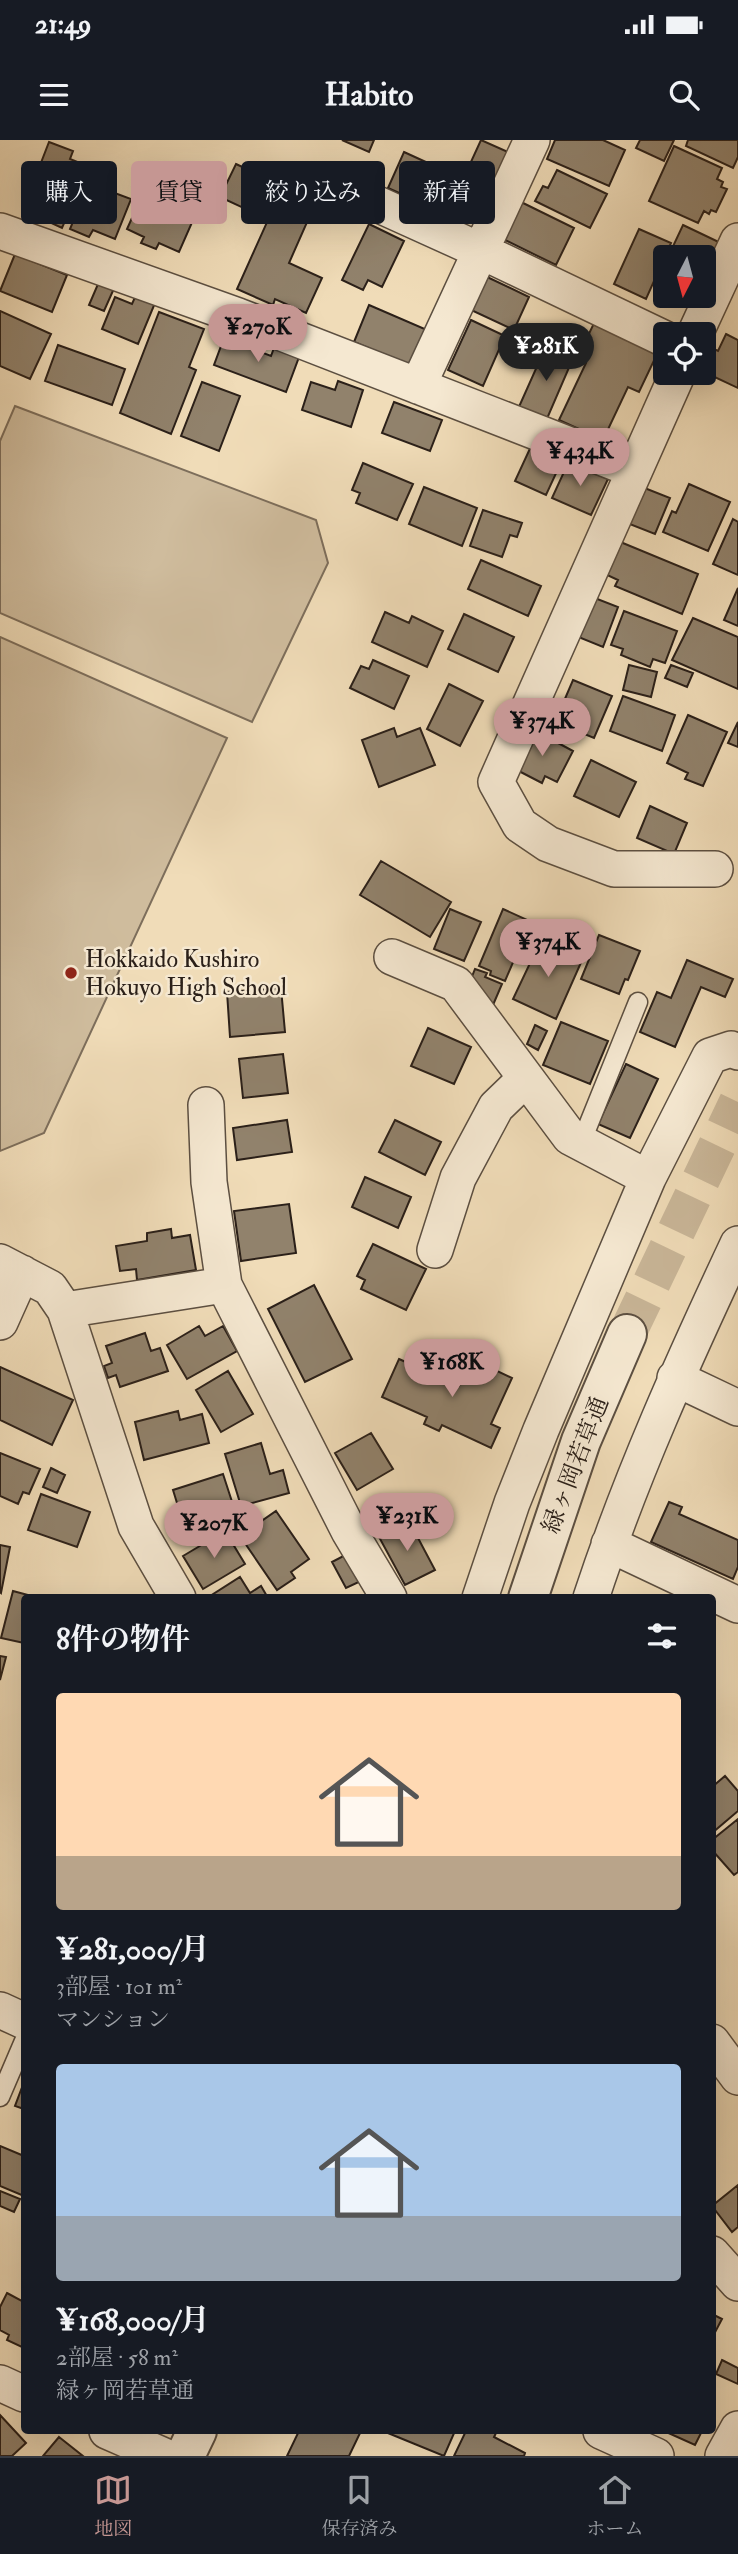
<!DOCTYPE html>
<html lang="ja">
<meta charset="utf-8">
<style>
body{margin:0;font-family:"IM FELL Double Pica","Noto Serif JP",serif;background:#20242c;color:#f1f3f6;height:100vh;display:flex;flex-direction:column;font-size:26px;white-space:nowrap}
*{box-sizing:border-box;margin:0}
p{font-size:23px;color:#9ea1a6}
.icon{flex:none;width:38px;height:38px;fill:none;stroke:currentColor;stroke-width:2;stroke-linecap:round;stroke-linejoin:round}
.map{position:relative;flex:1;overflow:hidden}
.drawer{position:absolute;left:21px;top:1454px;width:695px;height:840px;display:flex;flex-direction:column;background:#171b24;border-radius:7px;box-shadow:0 7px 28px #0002}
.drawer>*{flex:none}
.guide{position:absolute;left:21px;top:21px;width:696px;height:63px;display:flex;gap:14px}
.needle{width:46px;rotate:186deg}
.controls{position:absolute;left:653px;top:105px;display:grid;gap:14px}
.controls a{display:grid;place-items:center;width:63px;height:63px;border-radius:7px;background:#171b24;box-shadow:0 7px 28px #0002;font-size:35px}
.price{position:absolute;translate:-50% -60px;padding:0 16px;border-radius:24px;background:#c59692;color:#111;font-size:23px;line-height:46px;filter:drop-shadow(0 2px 4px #0008)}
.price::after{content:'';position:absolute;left:50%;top:42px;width:21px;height:16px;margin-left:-10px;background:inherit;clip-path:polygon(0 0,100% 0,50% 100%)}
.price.on{background:#222;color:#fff}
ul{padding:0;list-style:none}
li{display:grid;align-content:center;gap:14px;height:371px;padding:0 35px}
li span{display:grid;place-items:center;height:217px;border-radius:7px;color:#555}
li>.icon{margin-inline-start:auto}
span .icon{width:126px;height:126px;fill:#fffc;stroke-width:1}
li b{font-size:30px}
h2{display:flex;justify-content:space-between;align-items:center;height:84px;padding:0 35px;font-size:30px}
.tag{padding:0 24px;border-radius:7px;background:#171b24;box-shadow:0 7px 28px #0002;font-size:24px;line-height:63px}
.tag.on{background:#c59692;color:#111}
.status{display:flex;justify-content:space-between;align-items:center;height:49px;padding:0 35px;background:#171b24;direction:ltr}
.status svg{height:19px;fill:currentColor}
header{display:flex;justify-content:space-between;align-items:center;height:91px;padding:0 35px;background:#171b24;font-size:32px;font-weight:700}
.tabs{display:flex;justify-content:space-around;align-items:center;height:98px;border-top:2px solid #363941;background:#171b24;font-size:19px;color:#9ea1a6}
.tabs a{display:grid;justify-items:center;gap:4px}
.tabs .on{color:#c59692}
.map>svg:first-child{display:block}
.green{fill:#cfbc9d;stroke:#7d6e5b;stroke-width:2}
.building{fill:#91826c;stroke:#2b2019;stroke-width:2}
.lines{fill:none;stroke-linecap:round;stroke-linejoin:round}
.tertiary-tunnel{stroke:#c9b698;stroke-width:38;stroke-dasharray:38 19;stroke-linecap:butt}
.service-casing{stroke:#5c4f41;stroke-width:21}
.minor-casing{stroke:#5c4f41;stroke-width:38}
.tertiary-casing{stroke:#5c4f41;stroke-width:42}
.service{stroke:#f5e8d1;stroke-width:18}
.minor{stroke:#f5e8d1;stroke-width:35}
.tertiary{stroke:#f5e8d1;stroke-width:38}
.poi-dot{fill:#8f2418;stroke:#f5e8d1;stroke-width:2.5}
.labels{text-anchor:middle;stroke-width:5;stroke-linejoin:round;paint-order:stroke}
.poi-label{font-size:24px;fill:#2b2019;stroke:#f5e8d1;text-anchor:start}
.street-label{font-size:24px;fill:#2b2019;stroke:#f5e8d1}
</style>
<div class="status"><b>21:49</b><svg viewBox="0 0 49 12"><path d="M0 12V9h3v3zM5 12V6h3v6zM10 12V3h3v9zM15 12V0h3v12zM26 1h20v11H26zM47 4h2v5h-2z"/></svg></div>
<header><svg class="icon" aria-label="menu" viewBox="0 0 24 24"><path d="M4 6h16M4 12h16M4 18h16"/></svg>Habito<svg class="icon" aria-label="search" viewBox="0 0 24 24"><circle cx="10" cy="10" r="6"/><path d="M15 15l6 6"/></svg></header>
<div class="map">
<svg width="738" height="2316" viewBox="0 0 738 2316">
<rect width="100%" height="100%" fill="#f0dcb8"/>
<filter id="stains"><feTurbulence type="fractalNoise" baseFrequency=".00286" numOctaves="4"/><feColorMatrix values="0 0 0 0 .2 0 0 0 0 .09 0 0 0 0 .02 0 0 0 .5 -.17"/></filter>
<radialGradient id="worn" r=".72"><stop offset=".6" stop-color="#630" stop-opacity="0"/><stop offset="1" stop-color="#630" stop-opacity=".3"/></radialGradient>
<path class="green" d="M15 266 316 380 328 423 252 582 0 473V301Z
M0 497 227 598 44 993 0 1011Z"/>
<path class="building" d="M342 0H374L369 12Z
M481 0 508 12 496 37 470 24Z
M555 0H603L625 10 609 46 547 19Z
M640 0H674L664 21 636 8Z
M688 0H738V17L733 28 686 6Z
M49 2 73 11 70 19 85 25 78 43 39 28Z
M674 6 722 28 717 39 723 42 721 47 727 49 716 72 711 70 709 74 704 71 698 83 649 61Z
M404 12 461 38 455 52 464 57 455 78 388 48Z
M236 24 279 44 263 77 220 57Z
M557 30 607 54 590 88 535 61 543 46 548 48Z
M290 31 323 46 289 123 322 138 306 173 275 159 273 165 237 149Z
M43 34 79 49 62 88 34 75 39 65 31 62Z
M149 40 201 62 179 112 159 103 156 109 141 103 144 97 127 89Z
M104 49 131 59 115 99 93 90 89 97 70 89 86 50 101 57Z
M519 61 574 88 556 125 501 98Z
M369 84 404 101 382 147 368 140 363 150 342 140Z
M683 85 725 105 704 149V117H668Z
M639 89 671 103 646 159 614 144Z
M15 114 67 135 52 172 0 151Z
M485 136 529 157 514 190 469 169Z
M101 137 116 144 104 171 89 165Z
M136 155 155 163 138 204 102 189 115 157 132 164Z
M369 165 427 190 411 226 354 202Z
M0 171 51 194 30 239 0 226Z
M159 172 204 189 189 227 196 230 171 294 120 273Z
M471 180 505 196 483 246 448 230Z
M595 181 659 210 639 252 628 247 603 300 559 280 586 223 577 219Z
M726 194 738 200V248L704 232V220L710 207 718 211Z
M224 198 271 216 274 208 299 217 286 252 214 225Z
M547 204 574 216 546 281 518 269Z
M58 205 125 229 112 265 45 241Z
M338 241 363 250 351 287 302 270 311 242 335 250Z
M202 242 240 256 219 311 181 296Z
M394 262 442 280 430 311 382 293Z
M533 302 564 316 546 355 515 341Z
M569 321 608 339 591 375 552 358Z
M363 323 413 344 397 380 356 363 360 353 352 350Z
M689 344 730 362 708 411 663 392 672 371 676 373Z
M424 347 477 368 462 406 409 384Z
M642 347 670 358 655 394 627 383Z
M483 370 522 383 517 397 510 395 502 417 470 406Z
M733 379 738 382V435L713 424Z
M618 401 698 434 682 474 615 446 618 440 605 434Z
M481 420 541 446 528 476 468 449Z
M738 448V486L724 480Z
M587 455 618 467 603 507 571 494Z
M624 471 677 491 665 523 653 519 650 527 621 515 623 509 611 505Z
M385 472 409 483 412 476 443 491 427 527 372 502Z
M464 474 514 497 498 532 448 509Z
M693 478 738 497V549L672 520Z
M373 520 409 536 394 569 350 548 361 526 369 529Z
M629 525 657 532 651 557 623 550Z
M671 525 693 533 687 547 665 538Z
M573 540 612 556 594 598 555 582Z
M449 544 483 561 460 606 427 589Z
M623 556 675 575 662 611 610 591Z
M688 575 727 592 703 646 685 639 688 633 667 623Z
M738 582V607L728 603Z
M394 588 397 597 420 588 435 625 379 647 362 600Z
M532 589 573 611 557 642 545 636 542 643 511 627Z
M591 620 636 642 619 677 574 656Z
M650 666 687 683 674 714 637 698Z
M381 721 451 762 430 797 360 755Z
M450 769 481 782 464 821 434 809Z
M503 769 536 784 526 808 520 806 505 841 490 835 491 831 479 826Z
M599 795 640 811 628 840 625 839 619 854 581 839Z
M541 800 583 818 556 879 513 859Z
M687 820 733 839 725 857 701 847 675 907 640 892 657 852 671 858Z
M475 829 487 833 485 837 502 844 493 865 467 849Z
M281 848 285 892 230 897 227 852Z
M561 882 608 901 590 944 543 925Z
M535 885 547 891 538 910 527 904Z
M428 888 471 907 454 944 411 926Z
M283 914 288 953 243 958 239 919Z
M626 924 658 939 630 998 598 984Z
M287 980 292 1012 237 1020 233 988Z
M395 980 441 1002 425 1035 379 1012Z
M365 1037 411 1057 398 1088 352 1067Z
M289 1064 296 1113 241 1121 234 1071Z
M171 1089 172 1098 190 1095 196 1130 137 1140 136 1129 120 1131 116 1106 147 1101V1093Z
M373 1104 426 1129 406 1170 361 1149 365 1140 357 1136Z
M314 1145 352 1219 305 1242 268 1169Z
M199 1186 205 1196 223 1186 237 1211 187 1239 167 1205Z
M145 1193 151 1211 160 1208 168 1231 120 1247 116 1235 108 1238 104 1226 112 1223 106 1206Z
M399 1219 459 1246 472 1219 512 1238 491 1284 500 1288 491 1308 442 1285 439 1291 424 1284 427 1277 382 1257Z
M0 1227 73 1260 52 1305 0 1280Z
M228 1231 253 1274 221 1292 196 1250Z
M178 1271 180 1280 202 1274 209 1303 144 1320 135 1282Z
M371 1293 393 1329 357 1350 335 1313Z
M261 1303 270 1334 283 1330 289 1353 241 1366 225 1314Z
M0 1313 40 1329 29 1354 23 1352 18 1364 0 1356Z
M51 1328 65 1335 57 1353 43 1347Z
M223 1334 236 1374 185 1389 173 1350Z
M41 1354 90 1372 77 1407 28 1390Z
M669 1362 682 1367 679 1374 738 1400V1427L733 1439 651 1402Z
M276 1371 309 1419 291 1432 295 1438 277 1450 240 1396Z
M409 1381 435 1430 405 1445 379 1397Z
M225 1391 245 1424 203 1449 183 1416Z
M0 1405 10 1407 1 1453 0 1452Z
M349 1413 363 1440 346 1448 332 1422Z
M240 1437 250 1453 261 1446 268 1458H207Z
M13 1451 39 1458H24V1503L1 1498Z
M0 1516 6 1517 0 1540Z
M725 1636 738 1651V1671L712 1693V1647Z
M738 1679V1732L734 1735 712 1710V1700Z
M24 1942V1969L15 1966Z
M0 2006 24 2016V2056L0 2046Z
M738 2045V2087L732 2092 712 2066Z
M0 2051 20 2059 14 2072 0 2066Z
M7 2153 24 2162V2208L7 2200 9 2195 0 2190V2167Z
M712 2174 722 2179 712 2198Z
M722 2220 738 2228V2244L716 2234Z
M0 2275 26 2303 12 2316H0Z
M299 2291H361L349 2316H287Z
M383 2291H455L444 2316Z
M466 2291H497L494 2297 525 2313 524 2316H454Z
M664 2291H702L695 2305Z
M59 2297 83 2316H43Z"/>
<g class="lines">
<path class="tertiary-tunnel" d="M627 1194 738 962"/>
<defs>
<path id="service" d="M581 1003 638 862
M0 1957 24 1901"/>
<path id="minor" d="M364 58 481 111 665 199
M0 91 238 176 634 330
M695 194 738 101
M678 233 496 642 520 685 548 704 614 729H715
M418 246 532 0
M392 817 456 844 570 997 648 1038
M206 965 209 1042 224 1145 349 1391 389 1458
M435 1110 458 1038 496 967 525 939
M0 1122 50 1148 65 1170 136 1386 178 1458
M65 1170 224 1145
M0 1182 22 1133
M675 1238 738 1268
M609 1404 738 1465
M480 1458 512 1363 541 1290 648 1038 710 916 731 909 738 912
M591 1458C631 1336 684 1219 738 1104
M0 1870 24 1881
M712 1902 738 1937
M712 2114 738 2143
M0 2243 24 2254
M107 2291 164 2316
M601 2291 656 2316
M723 2316 738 2289"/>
<path id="tertiary" d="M528 1458 581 1301 627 1194
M185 2316 197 2291"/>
</defs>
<use href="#service" class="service-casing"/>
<use href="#minor" class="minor-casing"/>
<use href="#tertiary" class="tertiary-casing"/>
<use href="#service" class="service"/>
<use href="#minor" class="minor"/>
<use href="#tertiary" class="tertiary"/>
</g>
<circle class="poi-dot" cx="71" cy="833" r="7"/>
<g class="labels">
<g class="poi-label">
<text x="85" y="827">Hokkaido Kushiro<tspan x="85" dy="28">Hokuyo High School</tspan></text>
</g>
<g class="street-label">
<text transform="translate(575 1325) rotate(-69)" y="8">緑ヶ岡若草通</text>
</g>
</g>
<rect width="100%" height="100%" filter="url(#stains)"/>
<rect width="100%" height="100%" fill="url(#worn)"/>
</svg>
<div class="controls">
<a><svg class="needle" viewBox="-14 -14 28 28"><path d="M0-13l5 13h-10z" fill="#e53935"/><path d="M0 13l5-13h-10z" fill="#9ea1a6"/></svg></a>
<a><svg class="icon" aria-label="locate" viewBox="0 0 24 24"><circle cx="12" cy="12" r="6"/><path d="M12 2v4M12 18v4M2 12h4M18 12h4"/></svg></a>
</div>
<b class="price" style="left:258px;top:224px">¥270K</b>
<b class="price on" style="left:546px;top:243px">¥281K</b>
<b class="price" style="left:580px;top:348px">¥434K</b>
<b class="price" style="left:542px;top:618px">¥374K</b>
<b class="price" style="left:548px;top:839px">¥374K</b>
<b class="price" style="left:452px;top:1259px">¥168K</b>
<b class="price" style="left:407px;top:1413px">¥231K</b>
<b class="price" style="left:214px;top:1420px">¥207K</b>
<div class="guide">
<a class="tag">購入</a>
<a class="tag on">賃貸</a>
<a class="tag">絞り込み</a>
<a class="tag">新着</a>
</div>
<section class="drawer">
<h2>8件の物件<svg class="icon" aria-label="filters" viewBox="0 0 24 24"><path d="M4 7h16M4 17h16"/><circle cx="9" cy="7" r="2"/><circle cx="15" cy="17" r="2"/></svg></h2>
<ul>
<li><span style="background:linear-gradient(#ffd9b3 75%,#b9a48a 0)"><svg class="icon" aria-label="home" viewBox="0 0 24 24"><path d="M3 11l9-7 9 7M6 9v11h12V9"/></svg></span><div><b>¥281,000/月</b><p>3部屋 · 101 m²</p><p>マンション</p></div></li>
<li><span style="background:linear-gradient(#a9c7e8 70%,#9aa5b1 0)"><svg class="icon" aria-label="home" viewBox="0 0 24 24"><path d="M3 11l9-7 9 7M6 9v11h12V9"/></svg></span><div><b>¥168,000/月</b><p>2部屋 · 58 m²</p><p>緑ヶ岡若草通</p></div></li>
</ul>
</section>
</div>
<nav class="tabs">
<a class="on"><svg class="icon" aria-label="map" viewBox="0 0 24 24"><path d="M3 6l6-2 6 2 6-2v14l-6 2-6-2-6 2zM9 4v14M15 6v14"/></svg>地図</a>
<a><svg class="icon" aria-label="saved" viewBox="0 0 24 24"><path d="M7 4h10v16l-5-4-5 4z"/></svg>保存済み</a>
<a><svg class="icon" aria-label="home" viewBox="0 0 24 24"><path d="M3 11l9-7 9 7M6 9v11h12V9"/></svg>ホーム</a>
</nav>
